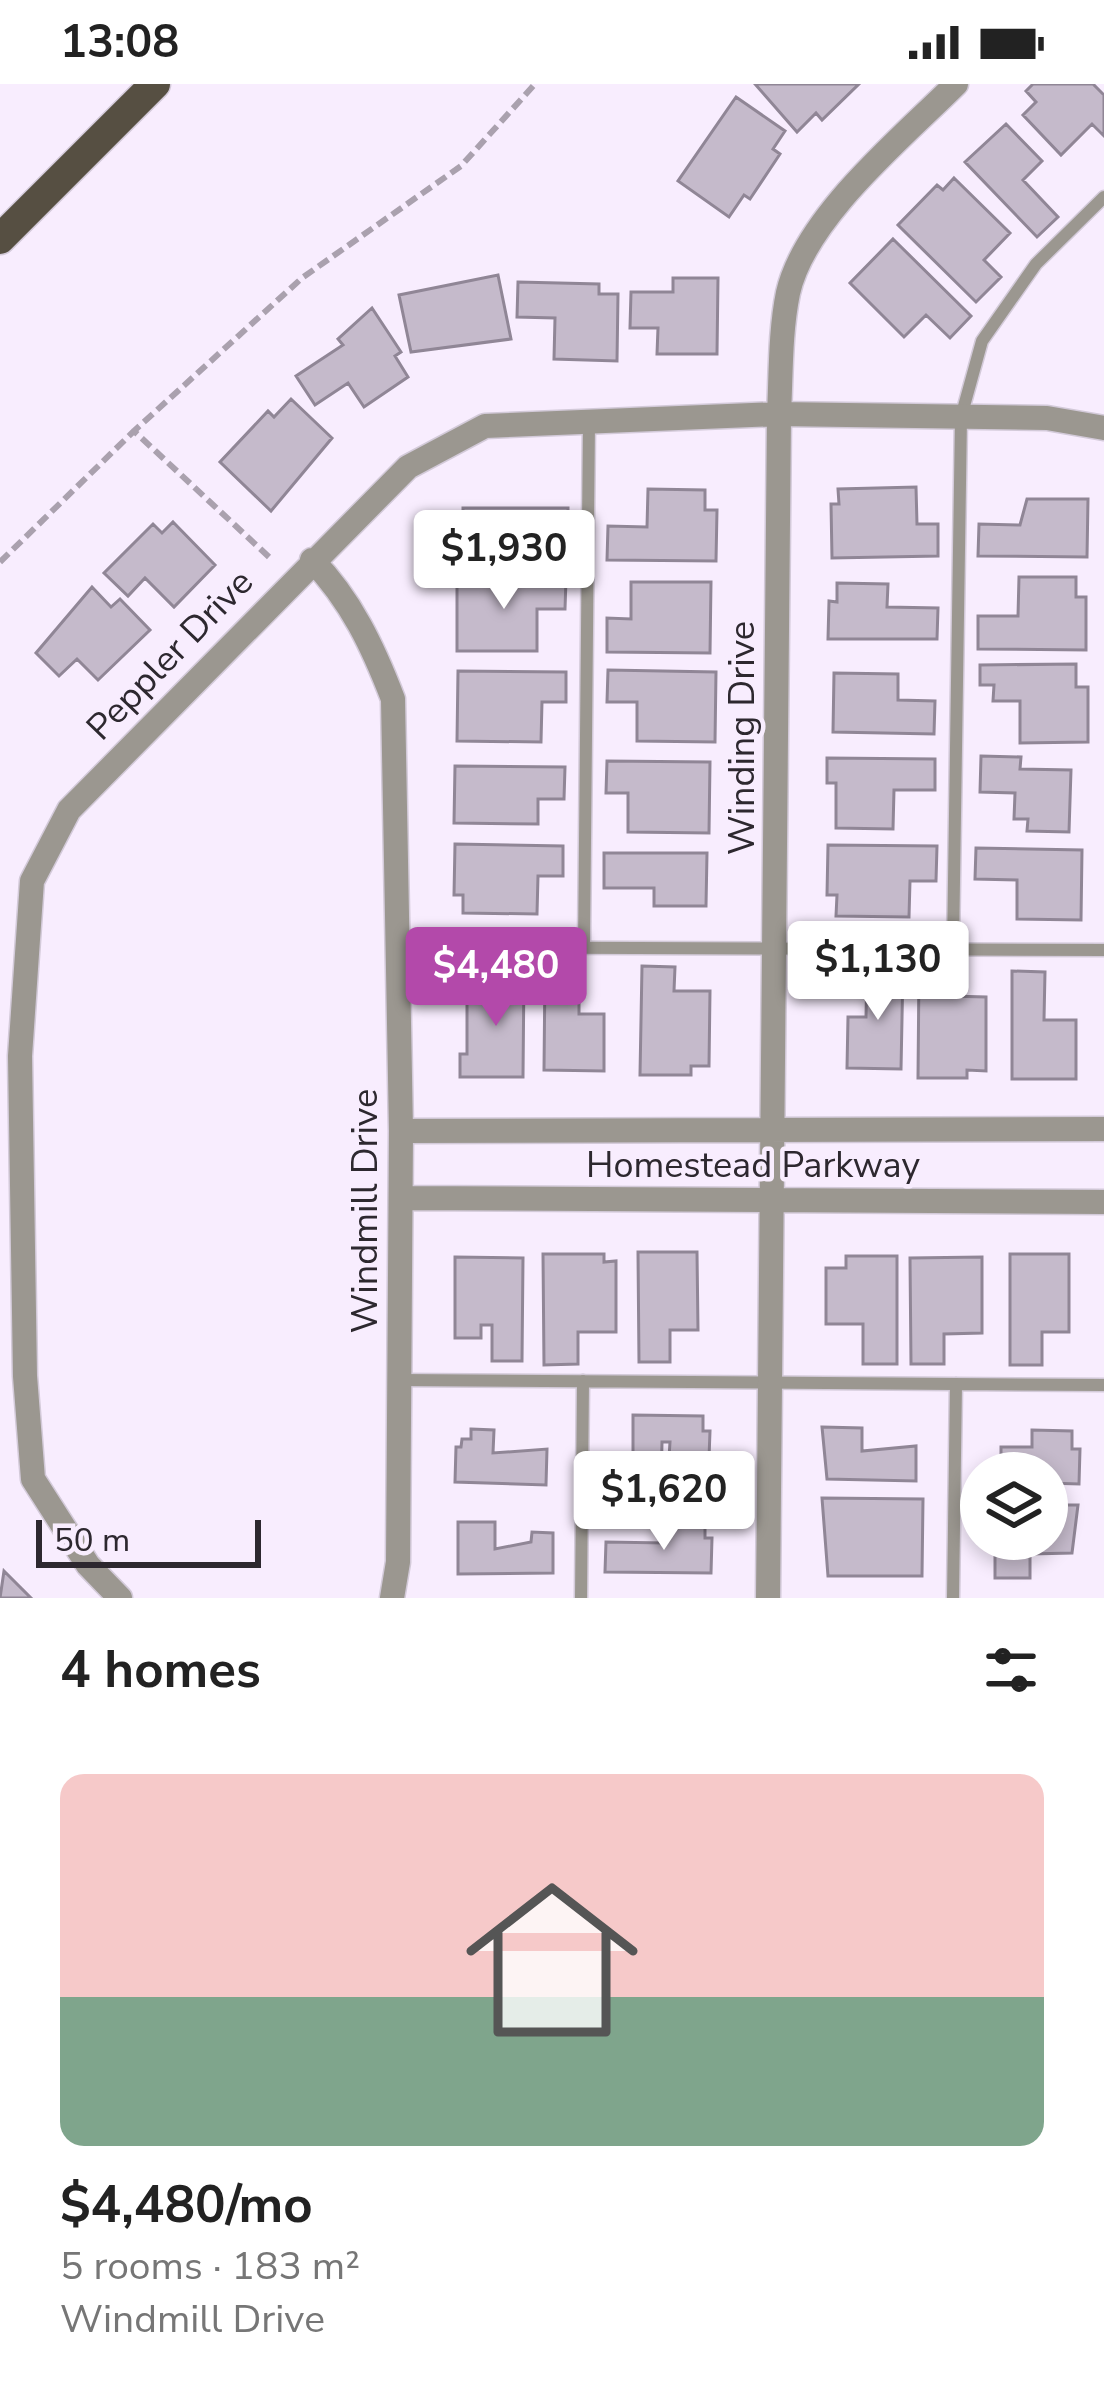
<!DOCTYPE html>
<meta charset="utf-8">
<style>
body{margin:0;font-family:"Nunito Sans",sans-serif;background:#f6f6f6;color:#222;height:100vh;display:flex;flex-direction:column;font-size:45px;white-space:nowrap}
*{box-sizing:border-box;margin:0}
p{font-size:39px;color:#767676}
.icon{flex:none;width:66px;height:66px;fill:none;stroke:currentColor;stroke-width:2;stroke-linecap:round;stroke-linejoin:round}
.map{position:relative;height:1514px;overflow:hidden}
.panel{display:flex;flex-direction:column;background:#fff;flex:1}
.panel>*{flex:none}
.fabs{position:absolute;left:960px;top:1368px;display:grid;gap:24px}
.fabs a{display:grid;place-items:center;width:108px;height:108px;border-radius:50%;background:#fff;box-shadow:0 6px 18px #0003;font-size:60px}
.scale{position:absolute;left:36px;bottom:30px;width:225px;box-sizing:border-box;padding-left:12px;border:6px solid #2d282f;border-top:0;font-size:33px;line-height:42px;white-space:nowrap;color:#2d282f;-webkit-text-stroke:9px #f8edfe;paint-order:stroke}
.price{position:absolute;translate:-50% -102px;padding:0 27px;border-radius:12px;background:#fff;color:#222;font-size:39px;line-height:78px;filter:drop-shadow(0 3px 6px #0008)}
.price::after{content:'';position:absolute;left:50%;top:72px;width:36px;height:27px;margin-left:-18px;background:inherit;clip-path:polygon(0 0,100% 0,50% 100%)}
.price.on{background:#b349aa;color:#fff}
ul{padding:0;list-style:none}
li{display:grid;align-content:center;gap:24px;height:636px;padding:0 60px}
li span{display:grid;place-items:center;height:372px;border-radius:24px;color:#555}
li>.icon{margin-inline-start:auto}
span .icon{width:216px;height:216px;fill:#fffc;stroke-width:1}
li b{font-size:51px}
h2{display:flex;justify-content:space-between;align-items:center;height:144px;padding:0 60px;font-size:51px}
.status{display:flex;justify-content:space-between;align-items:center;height:84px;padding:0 60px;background:#fff;direction:ltr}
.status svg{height:33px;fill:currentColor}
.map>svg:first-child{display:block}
.building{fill:#c5bacb;stroke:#908696;stroke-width:3}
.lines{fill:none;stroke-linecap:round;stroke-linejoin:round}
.service-casing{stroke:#d3cad9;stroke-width:15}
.minor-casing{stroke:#d3cad9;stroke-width:27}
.primary-casing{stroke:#d3cad9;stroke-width:33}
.path{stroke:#aaa1ae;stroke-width:6;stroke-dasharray:12 6;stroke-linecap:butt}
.service{stroke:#9b9790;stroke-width:12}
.minor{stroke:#9b9790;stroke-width:24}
.primary{stroke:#564f42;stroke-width:30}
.labels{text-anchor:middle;stroke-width:9;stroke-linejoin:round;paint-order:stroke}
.street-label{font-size:36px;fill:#2d282f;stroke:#f8edfe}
</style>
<div class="status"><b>13:08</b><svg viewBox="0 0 49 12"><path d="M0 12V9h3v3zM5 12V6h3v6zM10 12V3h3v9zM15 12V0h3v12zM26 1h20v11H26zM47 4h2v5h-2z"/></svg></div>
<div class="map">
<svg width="1104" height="1514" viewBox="0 0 1104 1514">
<rect width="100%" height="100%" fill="#f8edfe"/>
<path class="building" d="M755 0H859L822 36 816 29 797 48Z
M1033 0H1093L1104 11V52L1092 40 1061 71 1023 31 1036 18 1026 7Z
M736 13 785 47 773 65 780 70 750 115 744 111 729 133 678 97Z
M1006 40 1042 77 1023 96 1058 133 1037 153 965 78Z
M954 94 1010 149 984 176 1001 193 976 218 898 141 937 101 943 106Z
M893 155 971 232 950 254 926 231 904 253 850 199Z
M498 191 511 255 411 268 399 211Z
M673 194H718L717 270H657L658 244H630L631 208H673Z
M518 198 599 200V210H618L617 277 554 275 555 234 517 233Z
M372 224 401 268 395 272 408 293 364 323 348 299 315 321 296 292 343 261 338 255Z
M291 315 332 354 271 427 220 378 268 327 274 333Z
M916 403 917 440H938V472L832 474 831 420H839L838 405Z
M648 405 705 406V426H717L716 477 607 476 608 442 647 443Z
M1027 415H1088L1087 473 978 472 979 440 1020 441Z
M463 424H568V457H518V478H463Z
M173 438 215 481 174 523 145 494 128 512 104 489 153 440 162 449Z
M1019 493H1076V513H1086V566L978 565V532H1018Z
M457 495H566L565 525H537V567H457Z
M631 498H711L710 569 607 568V534L631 535Z
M837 499 888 500 887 523 938 524 937 555H828L829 517 837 518Z
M92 503 111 523 120 515 150 546 98 596 77 575 59 592 36 569Z
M1076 580V603H1088V658L1020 659V617H993L994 601H980V581Z
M608 586 716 588 715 658 637 657V618H607Z
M458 587 566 588V618H542L541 658 457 657Z
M834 589 898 590V616L935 617 934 650 833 648Z
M981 672 1021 673 1020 685 1071 686 1069 748 1027 747 1028 735H1014L1015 709 980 708Z
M827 674 935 675V706H894L893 745 836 744V699H827Z
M607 677 710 678 709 749 628 748V709H606Z
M455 682 565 683 564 715H538V740L454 739Z
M455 760 563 762V792H538L537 830 463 829V811H454Z
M828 761 937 762 936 797H910L909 833 836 832 837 811H827Z
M976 764 1082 766 1081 836 1017 835V796L975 795Z
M604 769H707L706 822H654V804H604Z
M642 882 675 883 674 907H710L709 982H691V991H640Z
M867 884H903L901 985 847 984 848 933H866Z
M545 885H579V930H604V987L544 986Z
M493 886H524L523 993H460V970H467V909L492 908Z
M919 886 950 887 949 912 986 913V987L967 986V994H918Z
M1012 887 1045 888 1044 936H1076V995H1012Z
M638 1168H697L698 1246H670V1278H639Z
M543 1170H604V1178L616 1177V1248H578V1280L544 1281Z
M1010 1170H1069V1248H1042V1281H1010Z
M846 1172H897V1280H863V1240H826V1184H846Z
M455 1173 523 1174 522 1277H492V1241H481V1254H455Z
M982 1173V1249L944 1250V1280H911L910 1174Z
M633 1331 703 1332V1347H710L709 1374H669L670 1358H662L661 1405H607L608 1393 625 1394V1373H633Z
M822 1343 862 1344V1367L916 1362V1397L827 1395Z
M471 1345 494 1346 493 1369 547 1365 546 1401 455 1398 456 1363H461L462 1355H471Z
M1032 1346 1072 1347V1365H1080L1079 1400 1047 1399V1389H1001V1363H1032Z
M822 1414 923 1415 922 1492H828Z
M1047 1421H1078L1072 1469 1030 1470V1494H995V1460L1002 1455H1047Z
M458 1438H495V1465L531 1458 532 1448 553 1449V1489L458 1490Z
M666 1439H705V1454H712L711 1489 605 1488 606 1458 665 1459Z
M4 1487 31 1514H0Z"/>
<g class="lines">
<defs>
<path id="service" d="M584 862 589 337
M398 863 1104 866
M953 863 961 333 982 257 1036 180 1104 113
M399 1296 1104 1301
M581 1514 583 1297
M953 1514 956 1300"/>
<path id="minor" d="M312 476C351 516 373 563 393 615L401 1047 398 1478 392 1514
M401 1047 1104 1045
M401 1114 1104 1118
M120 1514 88 1481 33 1395 25 1292 20 972 32 797 69 726 408 383 485 342 779 330 1047 334 1104 344
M768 1514 779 330C781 291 780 248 788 209 805 133 902 54 956 0"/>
<path id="primary" d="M0 155 155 0"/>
</defs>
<use href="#service" class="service-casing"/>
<use href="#minor" class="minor-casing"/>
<use href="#primary" class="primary-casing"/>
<path class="path" d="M269 473 134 347 302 194 461 82 535 0
M0 478 134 347"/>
<use href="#service" class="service"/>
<use href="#minor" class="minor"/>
<use href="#primary" class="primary"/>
</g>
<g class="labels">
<g class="street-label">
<text transform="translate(169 570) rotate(-46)" y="13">Peppler Drive</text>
<text transform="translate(741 654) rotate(-90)" y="13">Winding Drive</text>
<text x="753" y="1093">Homestead Parkway</text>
<text transform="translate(364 1127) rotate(-90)" y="13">Windmill Drive</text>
</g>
</g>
</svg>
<div class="fabs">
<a><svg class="icon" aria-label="layers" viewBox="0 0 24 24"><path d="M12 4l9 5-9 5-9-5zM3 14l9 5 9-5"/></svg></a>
</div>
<div class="scale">50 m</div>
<b class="price" style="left:504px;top:528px">$1,930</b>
<b class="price" style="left:878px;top:939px">$1,130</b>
<b class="price on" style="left:496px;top:945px">$4,480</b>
<b class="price" style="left:664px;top:1469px">$1,620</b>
</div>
<section class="panel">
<h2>4 homes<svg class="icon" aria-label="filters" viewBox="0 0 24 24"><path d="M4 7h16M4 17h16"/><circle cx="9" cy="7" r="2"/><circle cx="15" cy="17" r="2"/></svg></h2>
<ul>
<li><span style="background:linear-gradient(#f6c9c9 60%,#7fa58c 0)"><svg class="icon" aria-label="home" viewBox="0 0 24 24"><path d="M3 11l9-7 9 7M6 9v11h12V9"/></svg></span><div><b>$4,480/mo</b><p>5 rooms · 183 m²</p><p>Windmill Drive</p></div></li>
</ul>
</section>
